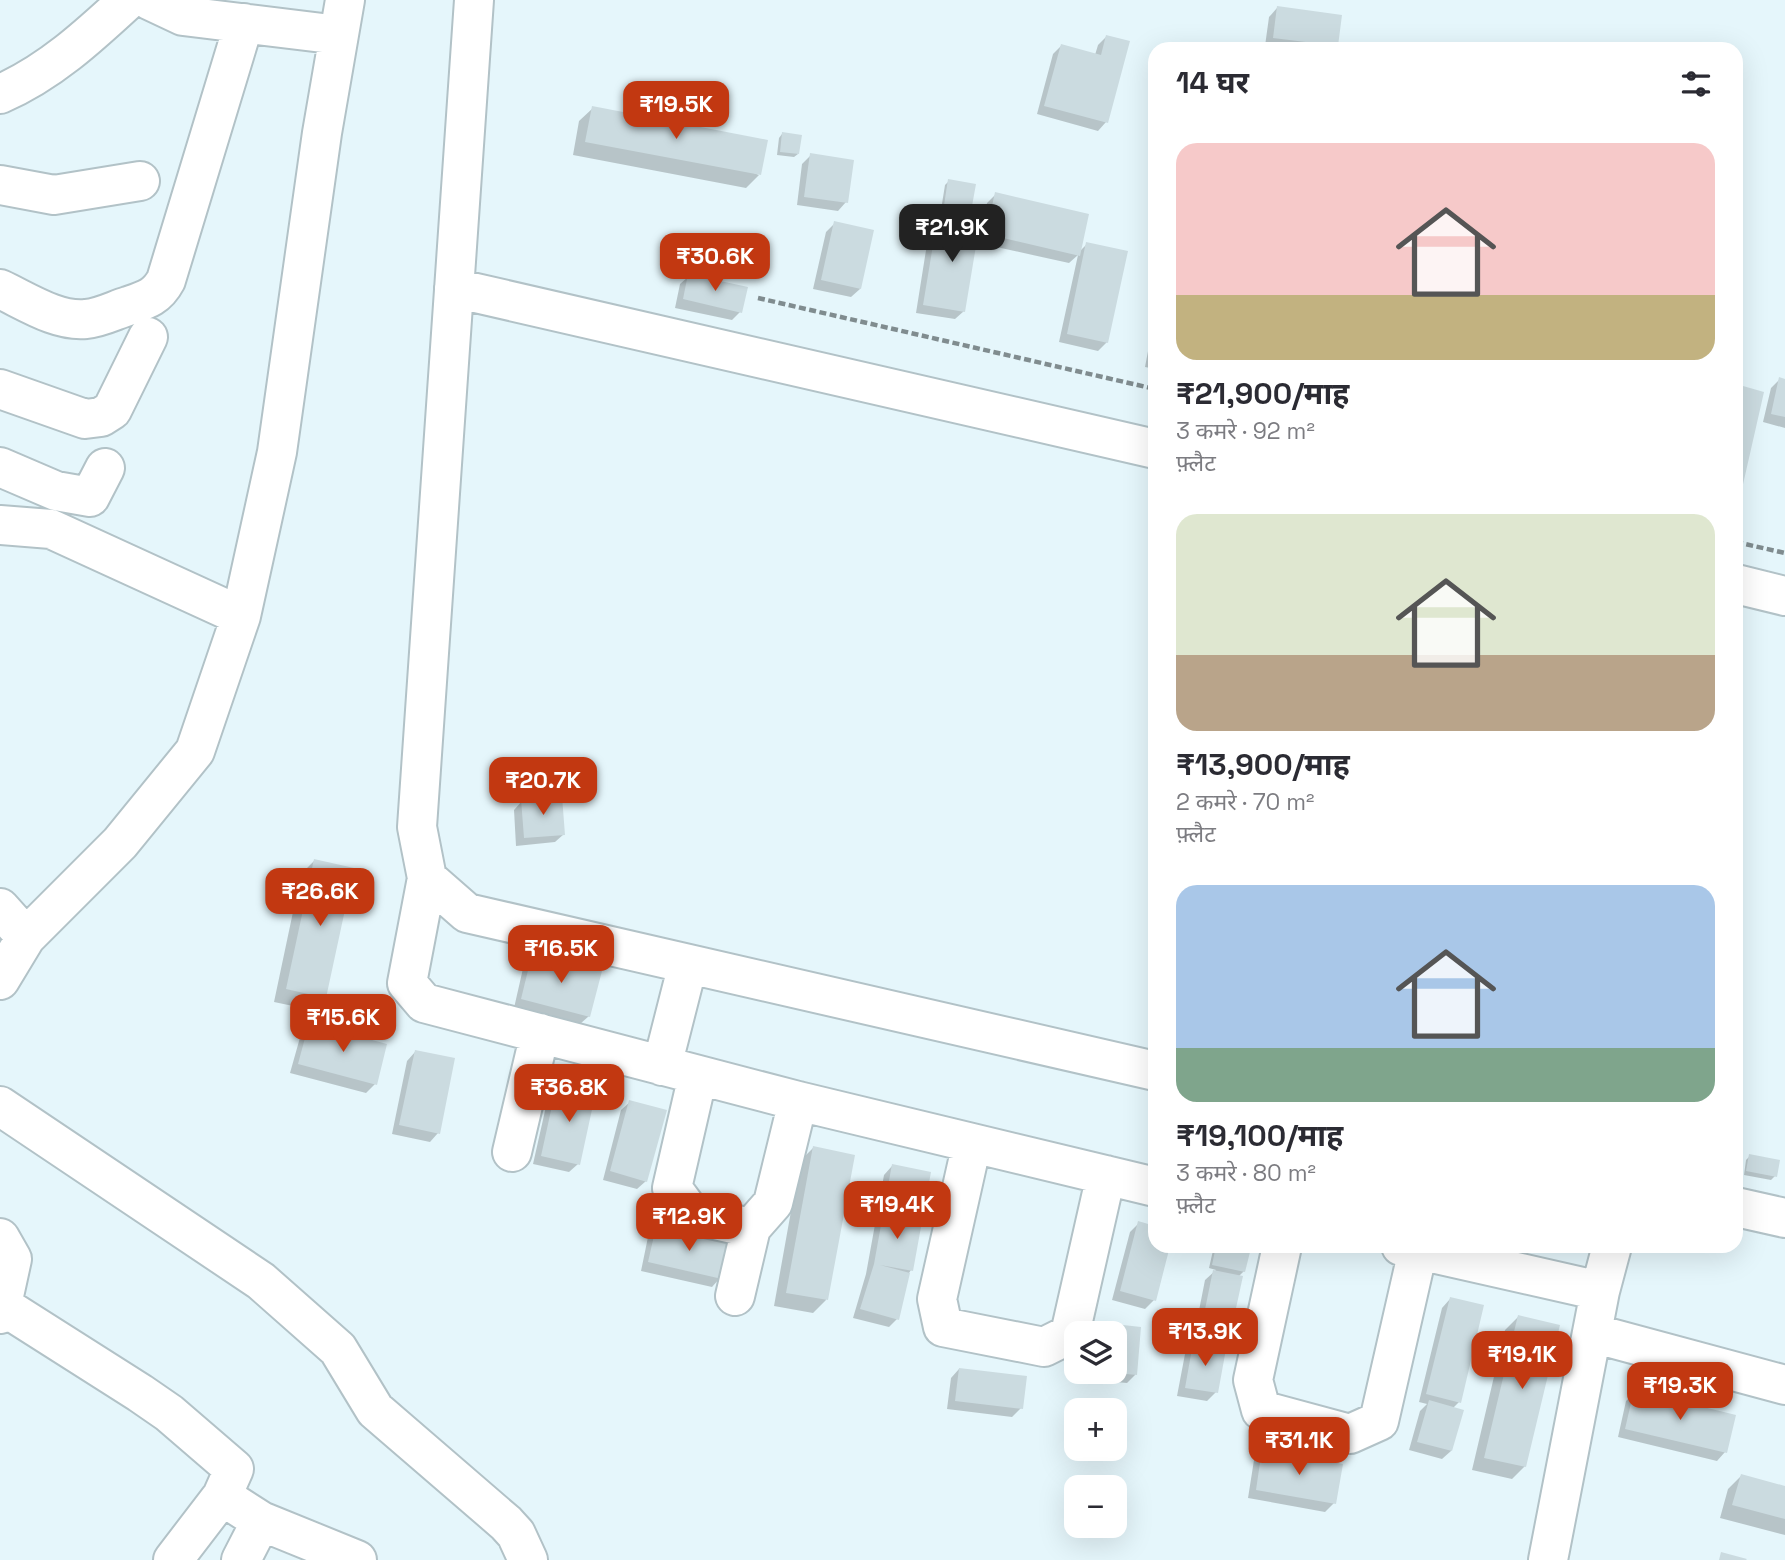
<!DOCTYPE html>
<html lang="hi">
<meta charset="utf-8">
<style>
body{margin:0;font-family:"Space Grotesk","Noto Sans Devanagari",sans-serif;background:#f2f2f3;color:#2b2b33;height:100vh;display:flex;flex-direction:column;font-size:26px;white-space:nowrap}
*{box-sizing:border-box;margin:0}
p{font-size:23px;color:#7c7c81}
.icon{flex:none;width:38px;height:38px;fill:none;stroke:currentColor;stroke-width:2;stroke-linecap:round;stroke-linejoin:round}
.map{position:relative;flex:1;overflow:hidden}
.sheet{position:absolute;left:1148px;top:42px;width:595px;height:1211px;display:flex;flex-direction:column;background:#fff;border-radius:21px;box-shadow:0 7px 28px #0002}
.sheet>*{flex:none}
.tools{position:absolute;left:1064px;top:1321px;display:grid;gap:14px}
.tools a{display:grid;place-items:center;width:63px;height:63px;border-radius:14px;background:#fff;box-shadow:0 7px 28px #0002;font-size:35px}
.price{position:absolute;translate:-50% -60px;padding:0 16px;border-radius:14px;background:#c23811;color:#fff;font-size:23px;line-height:46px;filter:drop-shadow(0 2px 4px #0008)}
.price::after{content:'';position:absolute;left:50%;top:42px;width:21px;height:16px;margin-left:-10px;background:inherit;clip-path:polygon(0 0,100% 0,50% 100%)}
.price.selected{background:#222;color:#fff}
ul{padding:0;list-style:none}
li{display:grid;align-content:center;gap:14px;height:371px;padding:0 28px}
li span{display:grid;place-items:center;height:217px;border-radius:21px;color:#555}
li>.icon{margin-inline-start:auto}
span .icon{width:126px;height:126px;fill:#fffc;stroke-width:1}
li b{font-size:30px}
h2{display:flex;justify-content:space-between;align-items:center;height:84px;padding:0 28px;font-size:30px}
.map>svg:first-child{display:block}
.shadow{fill:#0003}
.building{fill:#cbdbe0}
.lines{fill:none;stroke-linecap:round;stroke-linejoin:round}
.minor-casing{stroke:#b2c2c7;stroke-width:42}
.path{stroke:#808c8f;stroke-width:4.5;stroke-dasharray:7 3.5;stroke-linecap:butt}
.minor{stroke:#fff;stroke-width:38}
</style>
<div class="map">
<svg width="1785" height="1560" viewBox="0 0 1785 1560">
<rect width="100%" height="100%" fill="#e5f6fb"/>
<path class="shadow" d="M1277 8 1336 45 1332 49H1290L1265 46 1269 17Z
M1106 37V122L1098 131 1037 114 1053 54 1061 46 1095 55 1098 45Z
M593 108 759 175 746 188 573 155 579 121Z
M782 134 798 154 794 157 777 155 779 138Z
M811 155 846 202 838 211 797 205 802 164Z
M949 181 969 216 964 221V311L955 319 916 313 930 225 940 216 945 185Z
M996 194 1079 252 1087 244 1107 342 1098 351 1059 342 1078 255 1069 263 978 243 987 203Z
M835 223 860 289 851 297 813 289 826 232Z
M689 276 740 312 732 320 675 308 680 284Z
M1155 314V369L1145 367Z
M1780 379 1785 380V428L1763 422 1771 388Z
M522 801 564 834 555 842 516 846 514 810Z
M314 861 325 997 312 1010 274 1002 301 874Z
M533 956 589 1016 580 1024 514 1008 524 964Z
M310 1025 375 1084 366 1093 290 1073 301 1034Z
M415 1052 438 1133 430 1142 392 1134 407 1061Z
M558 1085 578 1164 569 1172 533 1164 549 1093Z
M630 1102 646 1181 637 1189 603 1180 621 1110Z
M813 1148 826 1300 813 1313 774 1306 800 1161Z
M1750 1156 1775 1176 1771 1180 1744 1175 1746 1160Z
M892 1166 911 1270 909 1273 897 1319 889 1327 853 1318 866 1274 884 1175Z
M1139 1223 1155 1228V1246H1168L1154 1300 1145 1309 1112 1300 1130 1232Z
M656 1229 720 1278 712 1287 641 1271 648 1237Z
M1214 1246H1236L1249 1249 1244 1271 1238 1277 1227 1344 1221 1350 1216 1392 1207 1401 1177 1396 1185 1354 1192 1346 1205 1280 1216 1270 1209 1268Z
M1450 1299 1459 1402 1452 1409 1451 1451 1442 1459 1409 1450 1420 1411 1427 1404 1419 1402 1442 1308Z
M1518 1317 1525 1466 1512 1479 1472 1470 1505 1330Z
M1105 1325 1139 1329 1135 1375 1127 1383 1093 1380 1094 1372H1115V1334H1097Z
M959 1369 1021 1408 1012 1417 947 1409 951 1378Z
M1635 1392 1725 1452 1717 1461 1618 1437 1626 1401Z
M1263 1451 1334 1503 1325 1512 1248 1498 1254 1460Z
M1741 1476 1785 1488V1535L1720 1518 1728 1489Z"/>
<path class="building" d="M1277 6 1342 15 1338 46 1273 38Z
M1106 35 1130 41 1108 123 1044 106 1061 44 1101 55Z
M592 106 768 140 761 175 585 142Z
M782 132 802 135 799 154 780 152Z
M810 153 854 160 848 203 804 197Z
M948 179 976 184 970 217 943 212Z
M995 192 1089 214 1080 256 986 234Z
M938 215 980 222 965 312 923 305Z
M834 221 874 230 861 289 821 280Z
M1086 242 1128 251 1108 343 1067 334Z
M688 274 748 287 742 313 683 299Z
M1779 377 1785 379V417L1771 414Z
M1736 384 1764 392 1739 502 1736 501Z
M562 796 565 835 524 838 521 799Z
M314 859 354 868 326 998 286 989Z
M532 954 602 971 590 1017 521 999Z
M309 1023 387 1044 377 1085 298 1064Z
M415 1050 455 1058 440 1134 399 1125Z
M557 1083 596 1091 580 1165 541 1156Z
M629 1100 667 1110 647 1182 610 1171Z
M813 1146 855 1155 828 1300 786 1293Z
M1749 1154 1780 1160 1777 1177 1746 1171Z
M892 1164 931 1172 913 1271 880 1265 910 1273 899 1320 860 1309 874 1264Z
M1138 1221 1155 1226V1246H1170L1156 1301 1120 1291Z
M656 1227 729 1244 722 1279 648 1262Z
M1216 1246 1251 1248 1245 1272 1212 1265Z
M1213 1270 1243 1276 1228 1345 1199 1339Z
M1450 1297 1484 1305 1461 1403 1426 1394Z
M1518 1315 1560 1325 1526 1467 1484 1458Z
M1105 1323 1141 1327 1137 1375 1115 1373V1334H1104Z
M1193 1343 1226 1349 1218 1393 1185 1388Z
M959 1368 1027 1376 1023 1409 955 1401Z
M1634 1390 1736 1415 1727 1453 1625 1429Z
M1429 1400 1464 1410 1452 1451 1417 1442Z
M1262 1449 1343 1464 1336 1504 1256 1490Z
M1741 1474 1785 1486V1519L1732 1505Z
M1721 1552 1747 1559 1746 1560H1719Z"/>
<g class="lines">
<defs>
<path id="minor" d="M149 0 183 16 339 35
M474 0 417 827 427 878 467 913 1155 1071
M0 94C49 73 89 36 128 0
M0 185 54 195 140 181
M454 288 1155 449
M0 289C26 301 57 322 86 319 100 318 115 310 128 306 146 300 157 297 166 280L244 23
M0 389 85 419 101 417 112 410 148 337
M0 467 56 491 90 497 105 468
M0 525 51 529 241 616
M1736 584 1785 596
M427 878 407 983 424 1003 798 1101 1155 1187
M0 908 26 937
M0 980 26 937 120 843 195 751 241 616 277 452 322 133 345 0
M662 1066 688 964
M698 1075 672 1188 692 1215 751 1228
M0 1106 261 1281 338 1349 375 1410 506 1523 516 1534 528 1560
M972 1143 937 1299 943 1327 1044 1347 1070 1334 1106 1175
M512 1152 540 1033
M1736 1207 1785 1218
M0 1238 12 1259 0 1314
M1282 1246 1253 1380 1261 1410 1350 1434 1379 1421 1418 1250
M1401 1246 1600 1291
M735 1296 751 1228 773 1203 798 1101
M3 1306 140 1393 169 1413 234 1469 222 1496 173 1560
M1592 1333 1785 1385
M222 1496 261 1521 357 1560
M241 1560 261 1521
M1548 1560 1600 1291 1612 1246"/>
</defs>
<use href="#minor" class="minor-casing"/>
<path class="path" d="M758 298 1155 389
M1736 542 1785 553"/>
<use href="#minor" class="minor"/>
</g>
</svg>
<div class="tools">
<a><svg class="icon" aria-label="layers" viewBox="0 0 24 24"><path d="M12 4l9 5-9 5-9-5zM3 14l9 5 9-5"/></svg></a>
<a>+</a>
<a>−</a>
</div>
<b class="price" style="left:676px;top:141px">₹19.5K</b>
<b class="price selected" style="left:952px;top:264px">₹21.9K</b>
<b class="price" style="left:715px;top:293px">₹30.6K</b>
<b class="price" style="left:543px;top:817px">₹20.7K</b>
<b class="price" style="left:320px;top:928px">₹26.6K</b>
<b class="price" style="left:561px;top:985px">₹16.5K</b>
<b class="price" style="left:343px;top:1054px">₹15.6K</b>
<b class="price" style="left:569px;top:1124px">₹36.8K</b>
<b class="price" style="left:897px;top:1241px">₹19.4K</b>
<b class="price" style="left:689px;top:1253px">₹12.9K</b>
<b class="price" style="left:1205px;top:1368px">₹13.9K</b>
<b class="price" style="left:1522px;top:1391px">₹19.1K</b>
<b class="price" style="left:1680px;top:1422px">₹19.3K</b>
<b class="price" style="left:1299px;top:1477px">₹31.1K</b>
<section class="sheet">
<h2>14 घर<svg class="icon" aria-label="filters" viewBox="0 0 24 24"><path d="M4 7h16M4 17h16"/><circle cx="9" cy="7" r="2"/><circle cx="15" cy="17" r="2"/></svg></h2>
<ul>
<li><span style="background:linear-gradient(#f6c9c9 70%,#c2b280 0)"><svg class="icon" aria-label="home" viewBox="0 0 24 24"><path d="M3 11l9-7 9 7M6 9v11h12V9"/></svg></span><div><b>₹21,900/माह</b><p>3 कमरे · 92 m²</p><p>फ़्लैट</p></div></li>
<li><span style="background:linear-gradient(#dfe7d0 65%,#b9a48a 0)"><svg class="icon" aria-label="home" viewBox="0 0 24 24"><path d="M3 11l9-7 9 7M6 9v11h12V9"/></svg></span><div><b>₹13,900/माह</b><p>2 कमरे · 70 m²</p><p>फ़्लैट</p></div></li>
<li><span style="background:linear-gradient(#a9c7e8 75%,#7fa58c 0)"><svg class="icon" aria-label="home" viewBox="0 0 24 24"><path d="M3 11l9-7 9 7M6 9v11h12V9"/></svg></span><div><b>₹19,100/माह</b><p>3 कमरे · 80 m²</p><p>फ़्लैट</p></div></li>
</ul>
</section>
</div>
